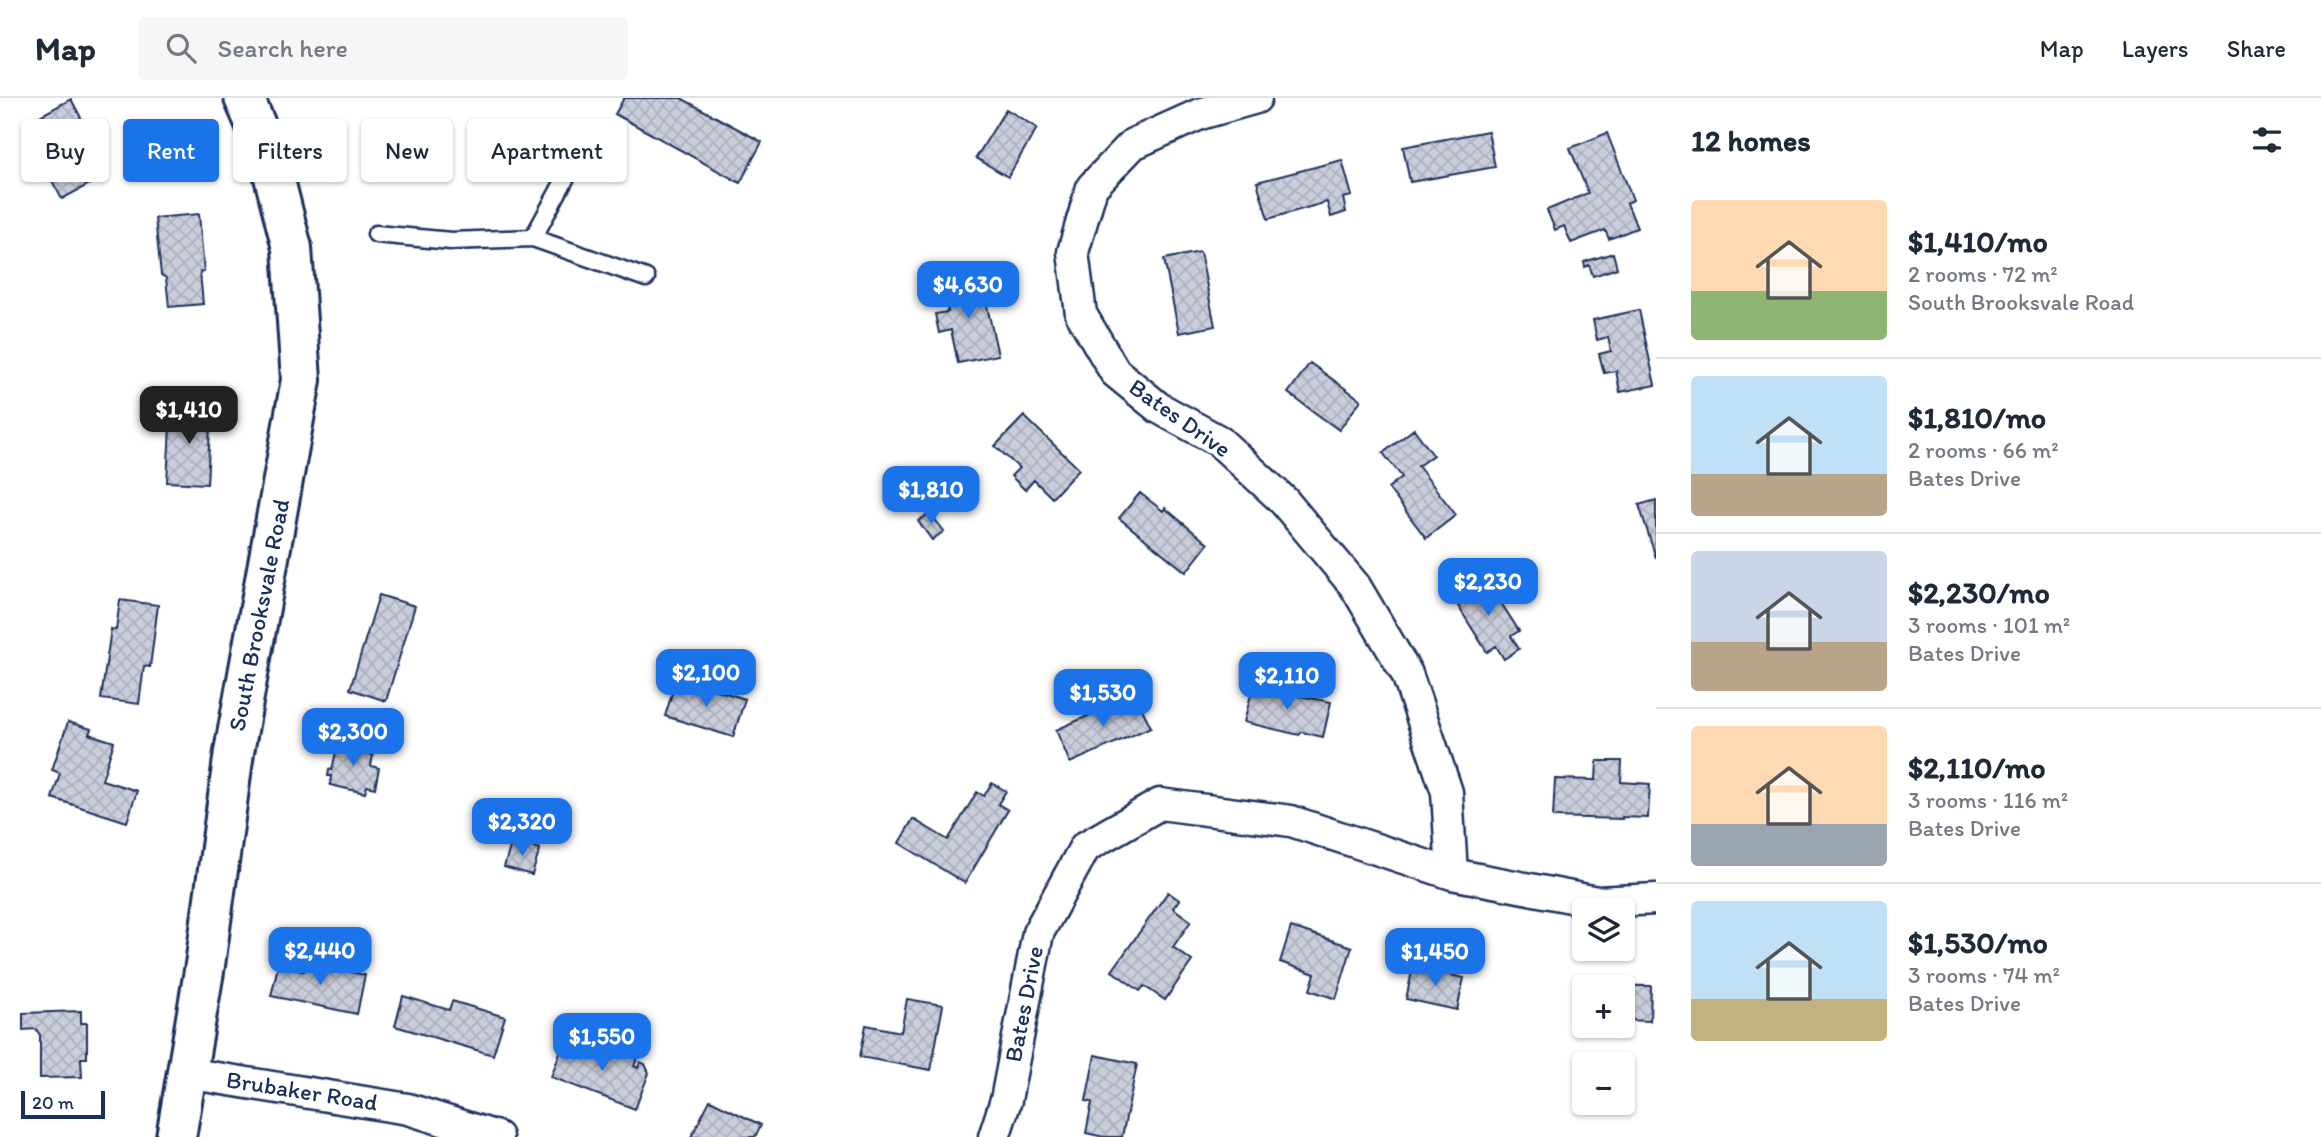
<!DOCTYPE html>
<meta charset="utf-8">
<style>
body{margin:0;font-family:Itim,sans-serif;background:#f6f6f7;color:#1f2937;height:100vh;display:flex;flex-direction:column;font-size:26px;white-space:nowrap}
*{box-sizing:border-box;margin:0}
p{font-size:23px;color:#747a83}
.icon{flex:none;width:38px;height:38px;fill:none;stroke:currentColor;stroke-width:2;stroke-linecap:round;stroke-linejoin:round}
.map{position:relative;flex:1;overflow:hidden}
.side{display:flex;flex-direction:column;background:#fff;width:665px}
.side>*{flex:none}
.top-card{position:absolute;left:21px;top:21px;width:665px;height:63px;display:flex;gap:14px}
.controls{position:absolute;left:1572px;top:800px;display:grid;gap:14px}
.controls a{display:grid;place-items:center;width:63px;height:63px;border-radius:7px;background:#fff;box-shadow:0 2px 5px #0004;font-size:35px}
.scale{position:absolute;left:21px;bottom:18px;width:84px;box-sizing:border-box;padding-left:7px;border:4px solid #1b2f5e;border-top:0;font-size:19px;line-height:24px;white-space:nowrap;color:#1b2f5e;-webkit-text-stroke:5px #fff;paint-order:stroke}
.price{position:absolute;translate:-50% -60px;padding:0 16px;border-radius:14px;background:#1a73e8;color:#fff;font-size:23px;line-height:46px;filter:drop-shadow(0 2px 4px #0008)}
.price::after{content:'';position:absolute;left:50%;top:42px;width:21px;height:16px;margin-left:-10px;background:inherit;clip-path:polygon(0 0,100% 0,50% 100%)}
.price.on{background:#222;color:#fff}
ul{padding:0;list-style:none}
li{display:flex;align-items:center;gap:21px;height:175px;padding:0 35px}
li+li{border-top:2px solid #e0e1e3}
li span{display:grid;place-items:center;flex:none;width:196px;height:140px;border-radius:7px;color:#555}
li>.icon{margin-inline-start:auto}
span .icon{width:84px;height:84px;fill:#fffc;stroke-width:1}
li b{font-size:30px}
h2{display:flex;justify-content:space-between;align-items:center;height:84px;padding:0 35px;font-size:30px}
.chip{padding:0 24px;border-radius:7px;background:#fff;box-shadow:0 2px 5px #0004;font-size:24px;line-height:63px}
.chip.on{background:#1a73e8;color:#fff}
header{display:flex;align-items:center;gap:42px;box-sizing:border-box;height:98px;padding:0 35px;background:#fff;border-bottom:2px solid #e0e1e3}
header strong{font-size:33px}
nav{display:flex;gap:38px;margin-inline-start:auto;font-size:24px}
.search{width:490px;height:63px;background:#f6f6f7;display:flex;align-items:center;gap:18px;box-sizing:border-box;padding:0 24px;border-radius:7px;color:#747a83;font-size:26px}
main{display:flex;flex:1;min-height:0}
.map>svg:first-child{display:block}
.building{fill:url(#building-cross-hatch);stroke:#1b2f5e;stroke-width:2}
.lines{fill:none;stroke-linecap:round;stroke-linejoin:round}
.service-casing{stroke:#1b2f5e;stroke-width:21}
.minor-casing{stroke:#1b2f5e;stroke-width:35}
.tertiary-casing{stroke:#1b2f5e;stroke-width:44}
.service{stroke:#fff;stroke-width:16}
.minor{stroke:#fff;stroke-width:30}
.tertiary{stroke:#fff;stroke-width:38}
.labels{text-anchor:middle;stroke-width:7;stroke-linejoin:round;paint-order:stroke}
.street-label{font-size:24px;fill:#1b2f5e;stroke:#fff}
</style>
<header>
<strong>Map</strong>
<div class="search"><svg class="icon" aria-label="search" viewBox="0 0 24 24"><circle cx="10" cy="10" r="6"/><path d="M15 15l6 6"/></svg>Search here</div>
<nav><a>Map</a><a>Layers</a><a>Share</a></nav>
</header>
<main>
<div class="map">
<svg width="1656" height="1039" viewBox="0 0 1656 1039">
<defs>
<pattern id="building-cross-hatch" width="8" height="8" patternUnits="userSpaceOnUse" patternTransform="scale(1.75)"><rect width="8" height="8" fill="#caceda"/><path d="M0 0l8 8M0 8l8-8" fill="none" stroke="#adb1be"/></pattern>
</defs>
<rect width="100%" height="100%" fill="#fff"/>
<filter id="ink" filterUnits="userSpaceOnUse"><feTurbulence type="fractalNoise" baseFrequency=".0143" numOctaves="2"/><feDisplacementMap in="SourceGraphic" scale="14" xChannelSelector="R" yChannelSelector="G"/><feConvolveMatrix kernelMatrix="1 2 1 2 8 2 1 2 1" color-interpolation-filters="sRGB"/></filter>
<g filter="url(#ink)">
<path class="building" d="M624 0H681L762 44 740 85 615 16Z
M71 1 87 31 81 35 88 48 92 46 108 76 62 101 46 72 52 68 29 24Z
M1006 11 1037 30 1008 79 976 60Z
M1488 33 1495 69 1410 84 1403 49Z
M1607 35 1633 102 1627 105 1637 130 1609 141 1605 132 1571 145 1564 128 1555 132 1547 112 1588 95 1570 50Z
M1342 62 1352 98 1343 100 1346 114 1331 119 1327 104 1268 121 1257 84Z
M199 116 204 173 200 174 203 206 169 209 166 180 161 177 155 120Z
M1200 154 1215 228 1179 235 1164 161Z
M1613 155 1617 170 1593 178 1589 167 1585 169 1584 164Z
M981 181 998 257 958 265 951 232 939 235 935 216 948 214 943 189Z
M1639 212 1655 287 1620 294 1616 273 1604 275 1599 256 1611 253 1608 239 1597 242 1593 222Z
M1310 265 1361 302 1339 332 1288 295Z
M171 310 211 312 207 386 167 384Z
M1024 318 1079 371 1052 400 1034 382 1025 392 1011 378 1019 370 995 348Z
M1414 331 1433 357 1418 368 1456 417 1426 440 1388 390 1402 379 1383 355Z
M1140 395 1163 413 1165 410 1208 446 1186 474 1119 420Z
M1656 402V460L1639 407Z
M930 415 944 433 932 442 918 423Z
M1485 480 1519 533 1511 538 1519 551 1504 561 1496 548 1487 554 1453 500Z
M379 497 415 508 386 603 350 591Z
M120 502 158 507 150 569 144 568 139 606 101 601 111 531 116 532Z
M1281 563 1301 570 1295 590 1275 583Z
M675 586 699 593 701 587 745 601 733 639 665 618Z
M1253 589 1331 604 1323 639 1302 634 1299 637 1244 624Z
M1135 597 1151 629 1070 665 1056 632Z
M68 624 91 631 89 636 114 644 102 682 137 693 127 724 52 700 60 675 52 672Z
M339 640 359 645 357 654 373 657 371 668 379 670 375 690 367 688 365 695 330 687 331 678H328L329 671 332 672Z
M1597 663H1622L1621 684 1650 686 1648 720 1622 719V721L1553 719 1555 681 1596 682Z
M992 685 1006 693 998 706 1008 712 965 785 899 745 913 721 948 742 977 694 984 698Z
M512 743 540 751 532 777 504 769Z
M1168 794 1179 802 1173 810 1191 823 1173 849 1192 863 1165 902 1144 888 1140 893 1112 873Z
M1291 829 1352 849 1336 901 1310 892 1315 876 1280 864Z
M306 864 365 877 357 916 271 898 278 868 304 873Z
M1413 869 1464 880 1457 912 1406 901Z
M1594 887 1651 888 1650 923 1622 922V889H1594Z
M403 898 449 912 452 903 505 919 493 957 395 928Z
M907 901 943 907 931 972 860 959 866 927 901 934Z
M81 913V925H87V960H81L82 979 40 980V937L36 931 23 932V915Z
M565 941 612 959 615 950 638 959 634 968 638 970 640 964 645 966 649 975 635 1011 551 979Z
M1095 957 1137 966 1122 1039H1104L1086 1035 1092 1004 1086 1003Z
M710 1002 761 1027 755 1039H691Z"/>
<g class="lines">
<defs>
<path id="service" d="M376 136 451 143 533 140 646 180
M533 140 569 74"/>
<path id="minor" d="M1256 0 1200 16 1133 46 1092 89 1073 154 1081 216 1115 274 1159 310 1219 343 1283 402 1355 488 1407 576 1447 694 1452 776
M186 975 408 1011 497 1039
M994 1039 1006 1002 1038 835 1085 749 1160 706 1291 723 1452 776 1597 804 1656 801"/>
<path id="tertiary" d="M176 1039 205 867 234 654 301 282 292 150 268 55 244 0"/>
</defs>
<use href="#service" class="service-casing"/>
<use href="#minor" class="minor-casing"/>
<use href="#tertiary" class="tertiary-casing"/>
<use href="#service" class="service"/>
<use href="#minor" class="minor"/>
<use href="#tertiary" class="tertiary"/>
</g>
</g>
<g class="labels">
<g class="street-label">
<text transform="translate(1180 320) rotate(35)" y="8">Bates Drive</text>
<text transform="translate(259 517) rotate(-79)" y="8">South Brooksvale Road</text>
<text transform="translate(1024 906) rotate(-79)" y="8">Bates Drive</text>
<text transform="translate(302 993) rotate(9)" y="8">Brubaker Road</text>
</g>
</g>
</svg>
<div class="controls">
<a><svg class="icon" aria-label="layers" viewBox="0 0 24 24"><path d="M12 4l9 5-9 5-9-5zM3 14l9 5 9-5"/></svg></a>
<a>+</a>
<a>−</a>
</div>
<div class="scale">20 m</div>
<b class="price" style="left:968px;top:223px">$4,630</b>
<b class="price on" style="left:189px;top:348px">$1,410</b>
<b class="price" style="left:931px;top:428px">$1,810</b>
<b class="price" style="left:1488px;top:520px">$2,230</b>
<b class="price" style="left:706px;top:611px">$2,100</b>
<b class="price" style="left:1287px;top:614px">$2,110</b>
<b class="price" style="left:1103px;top:631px">$1,530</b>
<b class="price" style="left:353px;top:670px">$2,300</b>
<b class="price" style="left:522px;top:760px">$2,320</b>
<b class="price" style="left:320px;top:889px">$2,440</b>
<b class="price" style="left:1435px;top:890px">$1,450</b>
<b class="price" style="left:602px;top:975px">$1,550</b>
<div class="top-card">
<a class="chip">Buy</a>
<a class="chip on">Rent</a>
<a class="chip">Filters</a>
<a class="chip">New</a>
<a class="chip">Apartment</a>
</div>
</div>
<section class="side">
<h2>12 homes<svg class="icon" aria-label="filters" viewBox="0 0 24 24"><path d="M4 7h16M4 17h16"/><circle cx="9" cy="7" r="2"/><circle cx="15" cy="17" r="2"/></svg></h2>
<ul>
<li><span style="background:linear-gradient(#ffd9b3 65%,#8fb573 0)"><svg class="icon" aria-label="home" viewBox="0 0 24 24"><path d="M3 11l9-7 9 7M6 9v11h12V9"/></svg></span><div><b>$1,410/mo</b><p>2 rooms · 72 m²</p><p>South Brooksvale Road</p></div></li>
<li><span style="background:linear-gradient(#bfe0f5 70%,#b9a48a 0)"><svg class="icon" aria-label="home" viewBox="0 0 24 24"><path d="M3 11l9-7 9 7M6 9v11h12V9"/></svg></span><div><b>$1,810/mo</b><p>2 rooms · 66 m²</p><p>Bates Drive</p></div></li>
<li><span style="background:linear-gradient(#c9d6e8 65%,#b9a48a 0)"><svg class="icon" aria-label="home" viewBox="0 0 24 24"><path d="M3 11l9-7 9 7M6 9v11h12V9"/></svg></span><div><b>$2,230/mo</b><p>3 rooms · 101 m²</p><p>Bates Drive</p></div></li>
<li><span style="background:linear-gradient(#ffd9b3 70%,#9aa5b1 0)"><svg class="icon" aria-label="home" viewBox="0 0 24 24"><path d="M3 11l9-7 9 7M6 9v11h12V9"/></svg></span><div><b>$2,110/mo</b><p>3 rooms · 116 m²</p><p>Bates Drive</p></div></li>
<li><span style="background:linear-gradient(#bfe0f5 70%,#c2b280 0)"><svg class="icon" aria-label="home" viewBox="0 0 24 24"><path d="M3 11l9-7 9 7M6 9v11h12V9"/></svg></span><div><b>$1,530/mo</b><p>3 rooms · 74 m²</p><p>Bates Drive</p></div></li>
</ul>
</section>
</main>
